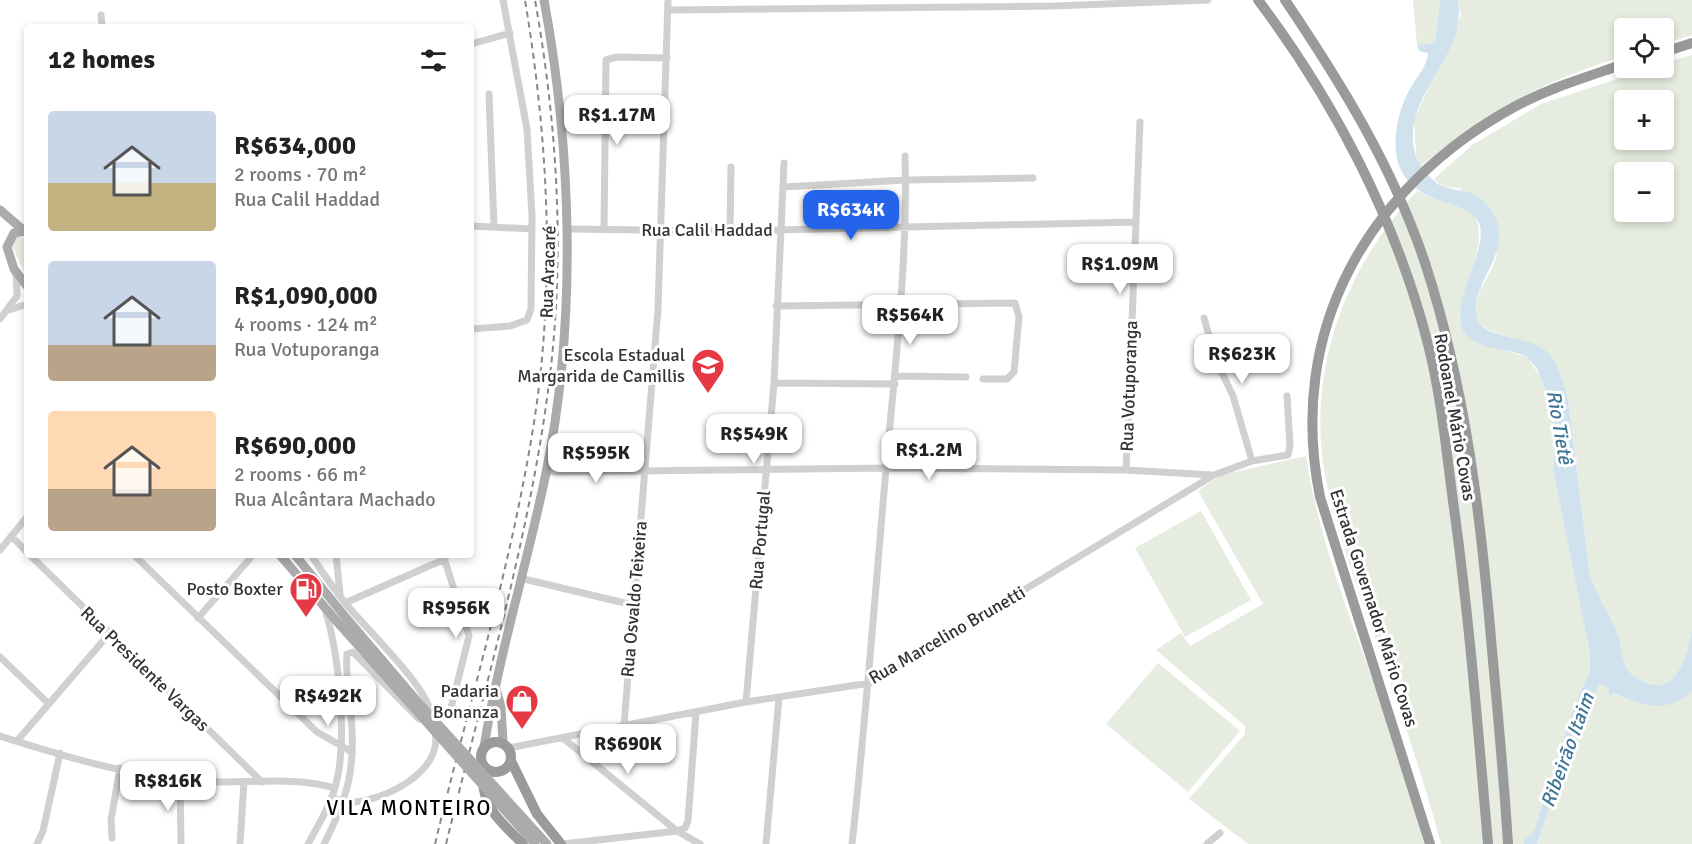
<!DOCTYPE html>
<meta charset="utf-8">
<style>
body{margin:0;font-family:Signika,sans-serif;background:#f6f6f6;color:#222;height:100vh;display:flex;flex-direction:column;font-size:22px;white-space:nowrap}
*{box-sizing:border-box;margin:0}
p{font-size:20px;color:#767676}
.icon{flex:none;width:33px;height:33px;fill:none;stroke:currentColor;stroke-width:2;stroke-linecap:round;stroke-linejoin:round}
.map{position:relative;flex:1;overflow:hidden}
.details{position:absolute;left:24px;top:24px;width:450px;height:534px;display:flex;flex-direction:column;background:#fff;border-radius:6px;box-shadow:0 3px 9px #0003}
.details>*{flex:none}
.buttons{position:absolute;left:1614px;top:18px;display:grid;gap:12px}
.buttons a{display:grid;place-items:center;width:60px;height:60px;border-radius:6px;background:#fff;box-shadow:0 3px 9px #0003;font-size:30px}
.price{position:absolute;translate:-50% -51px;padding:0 14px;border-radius:12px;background:#fff;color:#222;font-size:20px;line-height:39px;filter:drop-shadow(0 2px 3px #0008)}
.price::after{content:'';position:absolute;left:50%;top:36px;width:18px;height:14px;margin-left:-9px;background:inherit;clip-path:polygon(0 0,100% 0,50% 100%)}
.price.on{background:#2563eb;color:#fff}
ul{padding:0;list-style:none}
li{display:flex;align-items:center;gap:18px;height:150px;padding:0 24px}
li span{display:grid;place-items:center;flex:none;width:168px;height:120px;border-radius:6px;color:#555}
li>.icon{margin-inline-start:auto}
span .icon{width:72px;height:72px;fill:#fffc;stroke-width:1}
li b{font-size:26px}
h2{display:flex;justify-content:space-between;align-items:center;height:72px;padding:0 24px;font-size:26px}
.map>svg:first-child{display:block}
.green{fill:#e6ecdf;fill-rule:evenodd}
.water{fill:#cfe2ee}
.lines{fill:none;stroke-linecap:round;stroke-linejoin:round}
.minor{stroke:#d0d0d0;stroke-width:7}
.major{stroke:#ababab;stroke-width:9}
.highway{stroke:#9a9a9a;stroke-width:10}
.rail{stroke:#888;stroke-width:2;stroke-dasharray:6 4.5;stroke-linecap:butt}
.major-bridge{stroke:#ababab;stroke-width:9}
.highway-bridge{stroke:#9a9a9a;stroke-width:10}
.labels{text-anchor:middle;stroke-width:6;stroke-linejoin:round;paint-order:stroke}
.street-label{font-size:18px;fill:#333;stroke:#fff}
.poi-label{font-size:18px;fill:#333;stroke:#fff;text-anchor:end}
.water-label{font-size:20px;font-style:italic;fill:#3f7597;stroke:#fff}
.quarter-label{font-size:21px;letter-spacing:1.5px;fill:#000;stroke:#fff}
</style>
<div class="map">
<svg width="1692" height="844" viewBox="0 0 1692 844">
<rect width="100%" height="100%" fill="#fff"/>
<path class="green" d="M1413 0H1440L1435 43 1417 45Z
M1458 0H1692V35L1664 44V28H1624V56C1542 82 1487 110 1421 166L1416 155 1414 120 1461 15Z
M1692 55V631C1687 651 1679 695 1648 683 1641 680 1632 676 1628 670 1621 659 1622 642 1616 630 1608 611 1597 595 1590 575L1568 399C1563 384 1558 364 1547 353 1528 333 1473 341 1475 308 1477 288 1492 275 1496 257 1497 251 1497 245 1498 239L1460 188 1443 187 1434 179 1472 145 1541 104 1650 68H1664V63ZM1624 100H1664V140H1624ZM1624 172H1664V212H1624Z
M1417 191C1434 200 1455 202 1469 210 1495 227 1462 293 1459 319L1473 341 1527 357 1544 382 1552 404 1555 428 1553 470 1590 653V670L1574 707 1533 833 1524 839V844H1441C1421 768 1394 693 1368 619 1352 571 1335 524 1325 475 1306 370 1346 266 1417 191Z
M17 237 27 238V278L11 244Z
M1306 456C1326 590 1396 712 1424 844H1248L1189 799 1245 734V726L1156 650 1181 633 1190 646 1263 604 1198 491 1221 475Z
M1201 511 1251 600 1185 637 1135 548Z
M1158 663 1240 731 1188 792 1106 724Z
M1600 682 1609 689 1608 697 1613 693C1640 705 1667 711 1692 692V844H1537L1579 723Z"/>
<path class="water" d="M1440 0H1458C1468 56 1403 94 1414 149 1416 162 1431 182 1444 187 1462 192 1475 189 1489 207 1521 250 1466 284 1477 318 1484 341 1530 334 1548 353 1559 364 1563 384 1568 399L1590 575C1597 595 1608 611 1616 630 1622 642 1621 659 1628 670 1632 676 1641 680 1647 683 1679 695 1687 651 1692 631V692C1664 714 1644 706 1613 693L1608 697 1609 689 1600 683 1579 723 1537 844H1524V839L1533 833 1574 707 1590 670V653L1553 470 1555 428 1552 404 1537 369 1527 357C1511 349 1491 350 1475 342 1434 320 1491 255 1479 223 1469 198 1419 209 1400 168 1390 146 1398 109 1410 89 1417 76 1427 67 1428 53L1419 51 1417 45 1435 43Z"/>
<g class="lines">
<path class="minor" d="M668 10 1055 6 1208 0
M101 15 102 27
M471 44 510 33
M489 94 494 227
M783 187 906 180 1033 178
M471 226 532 229
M567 229 730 231 1136 222
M604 229 606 60 617 57 667 58
M730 231 731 167
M776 306 1015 303 1019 317 1014 372 1007 379H983
M9 310 27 304
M1204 318 1216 360 1233 396 1252 461
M0 319 17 296 16 274
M471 329 510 326 527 320 531 309 532 216 527 129 503 0
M895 376 966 377
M774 383 895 384
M1126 470 1140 122
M546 472 886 468 1126 470 1212 475
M11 536 27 552
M0 550 27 517
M30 555 262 782
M134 555 317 732 352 752
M311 555C322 572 334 589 346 604 368 631 428 686 433 719
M336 555 340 594
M520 578 633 605
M345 603 445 559
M198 618 253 555
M0 657 48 703
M746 702 774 383 784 163
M624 725 658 309 668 0
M0 736C63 756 132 777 197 781 243 785 290 775 335 788
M563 738 677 831 700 844
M17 741 109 634
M508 748 746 702 870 683 1214 475 1252 461 1288 455 1290 445 1287 396
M180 780 181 844
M332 798C339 800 347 803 355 802 387 799 443 771 435 732
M112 838 111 820 120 768
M37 844 43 831 60 753
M240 844 244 782
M308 844C317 827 328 810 334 791 349 744 339 655 325 609
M324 844C348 797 356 768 351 715 350 696 345 673 347 654L353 652 419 719 433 720 450 712 469 636 443 555
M563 844 677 831 685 828 688 821 696 713
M766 844 779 698
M852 844C866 719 875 594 886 469 895 365 908 260 905 156
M1207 844 1220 833"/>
<path class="major" d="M0 210 23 230
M27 231 14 233 7 247 14 269 27 286
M280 555 340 625
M295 555 347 619
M496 689 501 707 503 743
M484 747C499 654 527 565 546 473 577 321 572 152 544 0"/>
<path class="highway" d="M1664 52 1692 43
M481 757a15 15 0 1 1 30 0a15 15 0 1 1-30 0Z
M511 761 537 814 561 844
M483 780C483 809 504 825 523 844
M1430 844 1320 497C1286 330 1368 187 1514 107 1549 88 1587 77 1624 64"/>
<path class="rail" d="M435 844C470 698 516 551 537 402 555 268 547 133 525 0
M446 844C484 689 531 533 550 375 565 250 557 124 535 0"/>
<path class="major-bridge" d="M347 619 417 701 547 844
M340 625 535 844"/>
<path class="highway-bridge" d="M1258 0C1335 102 1396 220 1428 344 1441 395 1446 448 1453 501 1469 615 1478 729 1488 844
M1285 0C1341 83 1393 167 1425 263 1466 388 1481 519 1492 650 1498 715 1504 779 1508 844"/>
</g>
<defs>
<symbol id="school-pin" viewBox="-11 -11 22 30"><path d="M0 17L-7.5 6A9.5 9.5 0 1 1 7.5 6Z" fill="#e63946" stroke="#fff"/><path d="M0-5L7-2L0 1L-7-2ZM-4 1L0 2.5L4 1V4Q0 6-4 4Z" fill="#fff"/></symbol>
<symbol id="fuel-pin" viewBox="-11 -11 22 30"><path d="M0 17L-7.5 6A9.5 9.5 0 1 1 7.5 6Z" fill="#e63946" stroke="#fff"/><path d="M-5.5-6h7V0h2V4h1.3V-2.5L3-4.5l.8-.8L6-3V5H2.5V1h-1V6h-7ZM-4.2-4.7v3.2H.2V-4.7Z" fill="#fff"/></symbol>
<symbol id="shop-pin" viewBox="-11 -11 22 30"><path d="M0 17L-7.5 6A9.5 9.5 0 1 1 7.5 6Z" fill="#e63946" stroke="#fff"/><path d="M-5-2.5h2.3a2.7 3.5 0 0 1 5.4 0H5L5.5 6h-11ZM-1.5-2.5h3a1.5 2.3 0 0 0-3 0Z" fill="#fff"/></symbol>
</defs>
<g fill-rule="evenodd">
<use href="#school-pin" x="689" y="346" width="38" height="52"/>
<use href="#fuel-pin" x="287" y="570" width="38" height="52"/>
<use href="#shop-pin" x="503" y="682" width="38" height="52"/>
</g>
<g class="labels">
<g class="street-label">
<text x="707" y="236">Rua Calil Haddad</text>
<text transform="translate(548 272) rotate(-88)" y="6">Rua Aracaré</text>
<text transform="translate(1129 386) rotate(-88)" y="6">Rua Votuporanga</text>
<text transform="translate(1455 417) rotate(80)" y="6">Rodoanel Mário Covas</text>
<text transform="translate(760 540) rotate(-85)" y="6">Rua Portugal</text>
<text transform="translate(634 599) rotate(-85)" y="6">Rua Osvaldo Teixeira</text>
<text transform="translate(1374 608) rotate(72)" y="6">Estrada Governador Mário Covas</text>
<text transform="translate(947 635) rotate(-30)" y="6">Rua Marcelino Brunetti</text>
<text transform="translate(145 669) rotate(44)" y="6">Rua Presidente Vargas</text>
</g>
<g class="poi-label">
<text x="685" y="361">Escola Estadual<tspan x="685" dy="21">Margarida de Camillis</tspan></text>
<text x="283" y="595">Posto Boxter</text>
<text x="499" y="697">Padaria<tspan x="499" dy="21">Bonanza</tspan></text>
</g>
<g class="water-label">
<text transform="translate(1560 427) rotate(80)" y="7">Rio Tietê</text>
<text transform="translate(1567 750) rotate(-70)" y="7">Ribeirão Itaim</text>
</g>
<g class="quarter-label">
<text x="409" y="815">VILA MONTEIRO</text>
</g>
</g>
</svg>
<div class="buttons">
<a><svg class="icon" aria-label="locate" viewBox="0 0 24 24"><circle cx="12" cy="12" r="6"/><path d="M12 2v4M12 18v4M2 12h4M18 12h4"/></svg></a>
<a>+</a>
<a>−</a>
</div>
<b class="price" style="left:617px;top:146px">R$1.17M</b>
<b class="price on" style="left:851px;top:241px">R$634K</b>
<b class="price" style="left:1120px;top:295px">R$1.09M</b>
<b class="price" style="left:910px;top:346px">R$564K</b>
<b class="price" style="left:1242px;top:385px">R$623K</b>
<b class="price" style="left:754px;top:465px">R$549K</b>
<b class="price" style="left:929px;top:481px">R$1.2M</b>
<b class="price" style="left:596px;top:484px">R$595K</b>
<b class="price" style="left:456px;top:639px">R$956K</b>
<b class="price" style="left:328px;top:727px">R$492K</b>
<b class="price" style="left:628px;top:775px">R$690K</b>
<b class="price" style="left:168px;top:812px">R$816K</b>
<section class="details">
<h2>12 homes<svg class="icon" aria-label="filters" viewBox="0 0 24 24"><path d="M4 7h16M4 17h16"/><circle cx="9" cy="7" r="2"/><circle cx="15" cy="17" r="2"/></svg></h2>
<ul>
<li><span style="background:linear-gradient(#c9d6e8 60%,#c2b280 0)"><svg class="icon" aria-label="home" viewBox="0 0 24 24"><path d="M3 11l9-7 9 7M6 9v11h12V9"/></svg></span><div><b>R$634,000</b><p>2 rooms · 70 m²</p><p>Rua Calil Haddad</p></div></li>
<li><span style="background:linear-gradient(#c9d6e8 70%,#b9a48a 0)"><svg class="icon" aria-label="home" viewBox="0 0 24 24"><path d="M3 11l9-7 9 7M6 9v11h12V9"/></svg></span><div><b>R$1,090,000</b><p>4 rooms · 124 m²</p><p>Rua Votuporanga</p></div></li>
<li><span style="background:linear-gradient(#ffd9b3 65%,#b9a48a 0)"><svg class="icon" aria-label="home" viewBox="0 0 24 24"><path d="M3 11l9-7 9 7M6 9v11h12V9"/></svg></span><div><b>R$690,000</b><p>2 rooms · 66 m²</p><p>Rua Alcântara Machado</p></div></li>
</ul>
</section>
</div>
